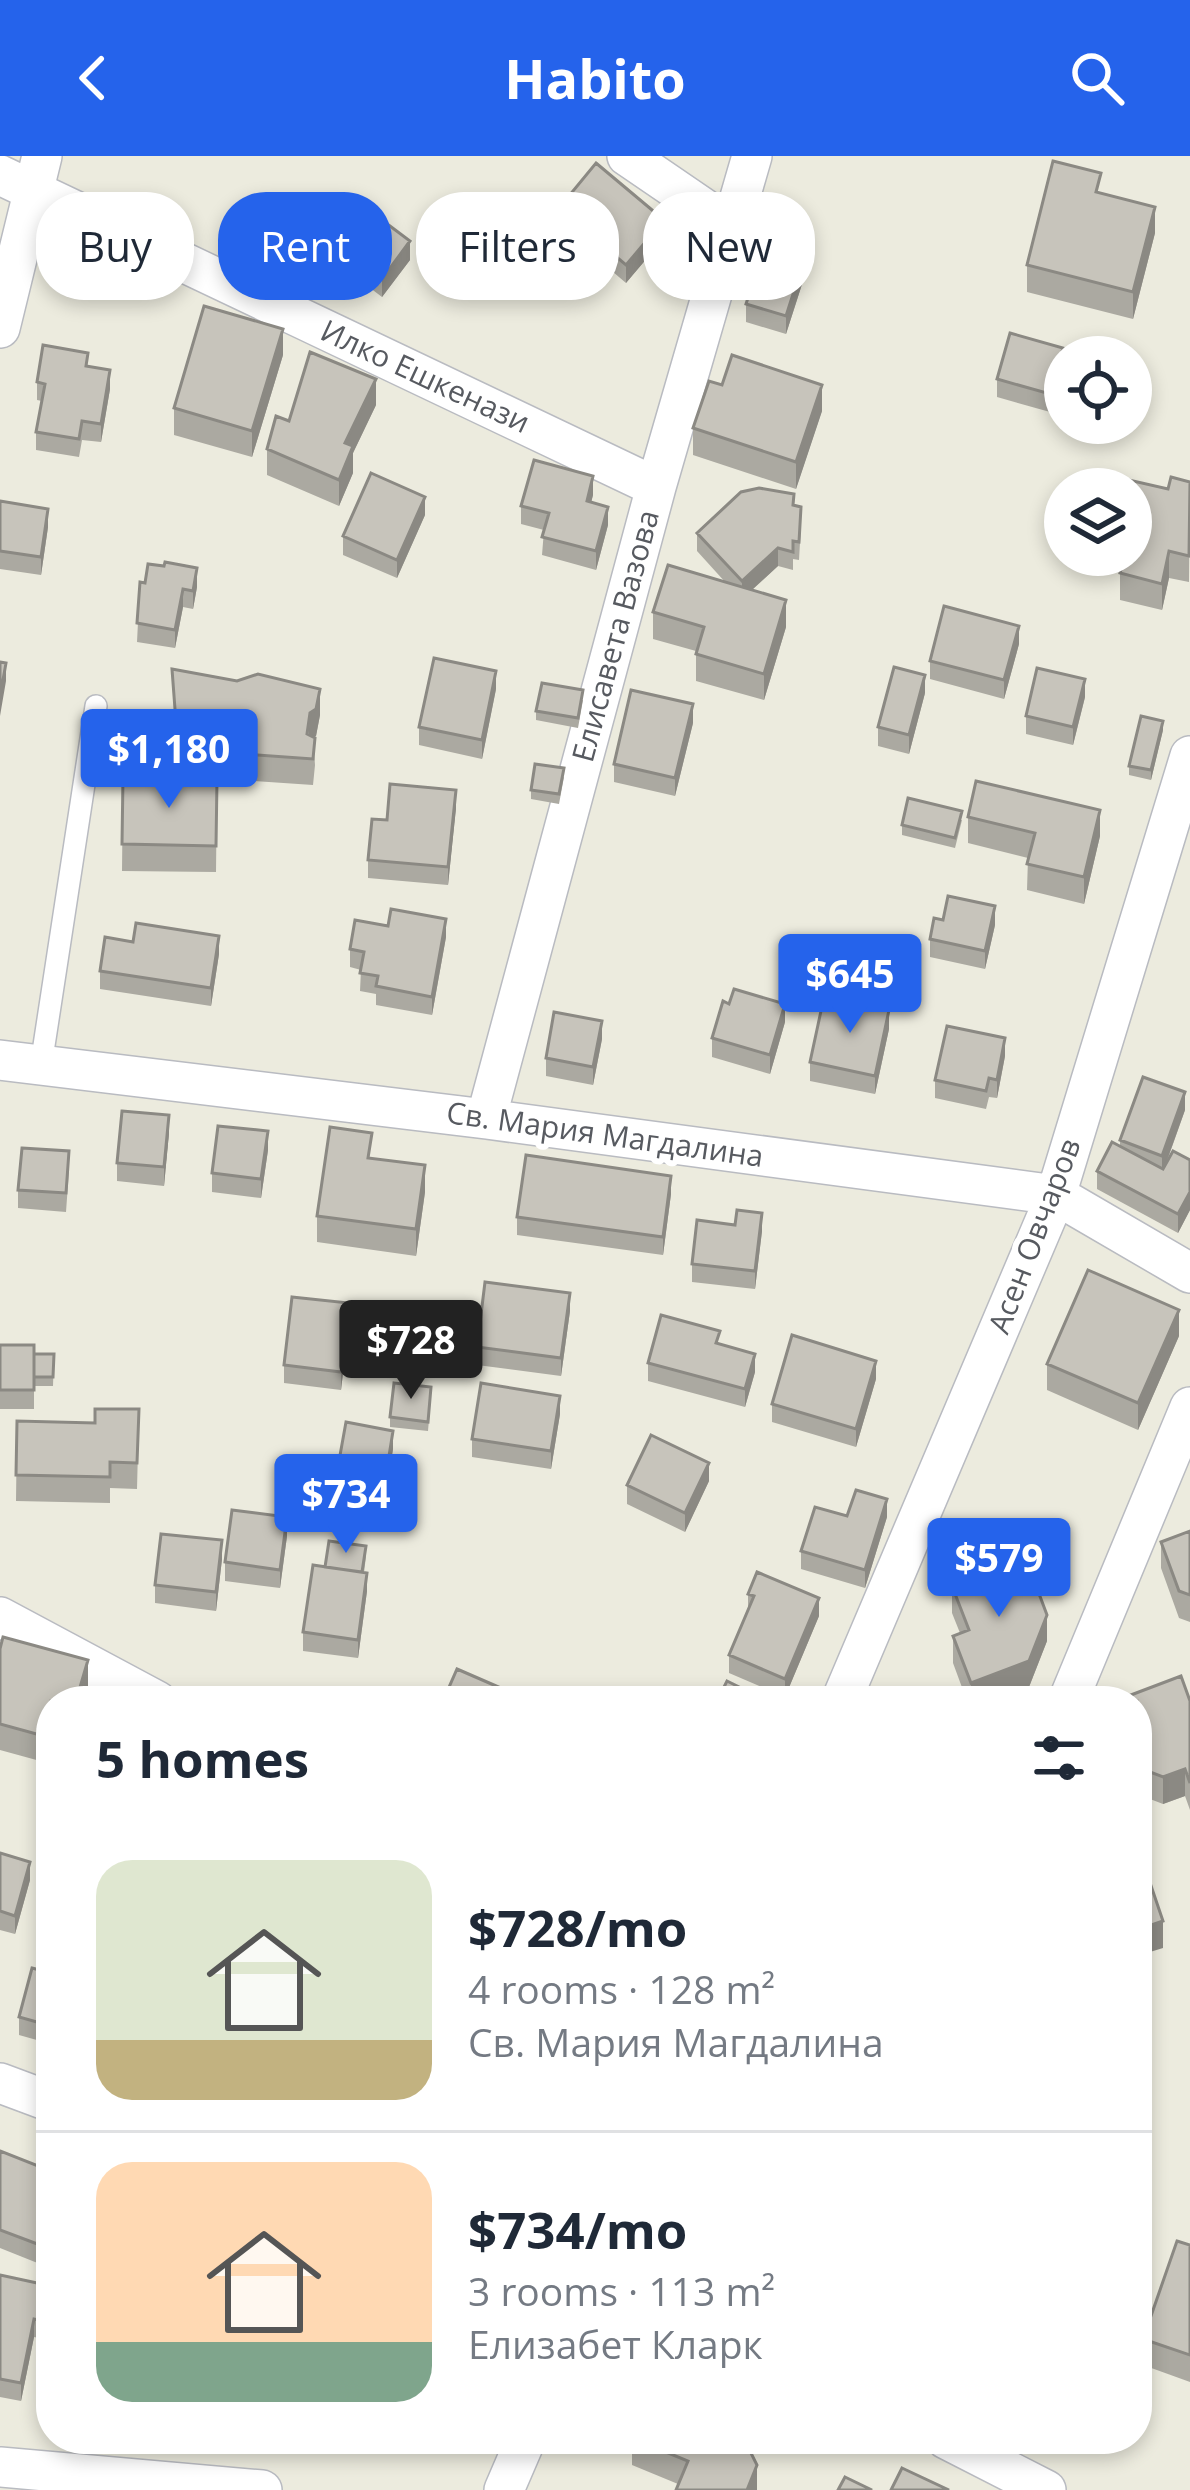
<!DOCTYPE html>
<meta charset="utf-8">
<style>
body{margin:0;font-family:"Open Sans",sans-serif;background:#f6f6f7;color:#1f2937;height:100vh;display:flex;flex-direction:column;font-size:45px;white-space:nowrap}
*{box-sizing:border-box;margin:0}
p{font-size:39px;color:#747a83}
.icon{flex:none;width:66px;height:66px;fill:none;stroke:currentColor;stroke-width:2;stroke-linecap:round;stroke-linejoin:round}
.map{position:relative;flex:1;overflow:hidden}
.drawer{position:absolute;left:36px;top:1530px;width:1116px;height:768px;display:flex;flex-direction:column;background:#fff;border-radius:48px;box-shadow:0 6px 18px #0003}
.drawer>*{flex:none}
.banner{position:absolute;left:36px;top:36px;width:1119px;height:108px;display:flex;gap:24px}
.fabs{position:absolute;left:1044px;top:180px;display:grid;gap:24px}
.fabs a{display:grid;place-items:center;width:108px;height:108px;border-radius:50%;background:#fff;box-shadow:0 6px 18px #0003;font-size:60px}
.price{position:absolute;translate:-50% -102px;padding:0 27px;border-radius:12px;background:#2563eb;color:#fff;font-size:39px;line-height:78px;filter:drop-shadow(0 3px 6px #0008)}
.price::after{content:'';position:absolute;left:50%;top:72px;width:36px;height:27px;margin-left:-18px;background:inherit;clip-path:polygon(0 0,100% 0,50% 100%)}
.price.active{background:#222;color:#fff}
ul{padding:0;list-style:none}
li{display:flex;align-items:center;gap:36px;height:300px;padding:0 60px}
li+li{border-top:3px solid #e0e1e3}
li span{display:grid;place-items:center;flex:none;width:336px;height:240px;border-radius:36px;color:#555}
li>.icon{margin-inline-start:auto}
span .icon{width:144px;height:144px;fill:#fffc;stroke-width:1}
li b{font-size:51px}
h2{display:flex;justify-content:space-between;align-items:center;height:144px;padding:0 60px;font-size:51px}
.chip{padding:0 42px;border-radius:48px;background:#fff;box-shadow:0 6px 18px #0003;font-size:42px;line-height:108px}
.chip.active{background:#2563eb;color:#fff}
header{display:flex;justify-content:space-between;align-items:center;height:156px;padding:0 60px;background:#2563eb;color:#fff;font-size:54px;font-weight:700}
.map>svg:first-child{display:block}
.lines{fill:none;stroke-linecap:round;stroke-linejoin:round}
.lane-casing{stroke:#b9bbc1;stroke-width:24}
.street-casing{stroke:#b9bbc1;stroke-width:42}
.lane{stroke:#fff;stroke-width:21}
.street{stroke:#fff;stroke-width:39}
.wall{fill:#aba9a1}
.shaded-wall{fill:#8b8983}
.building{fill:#c7c4bb;stroke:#8b8983;stroke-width:3}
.labels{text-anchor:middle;stroke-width:12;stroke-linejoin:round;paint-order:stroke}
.street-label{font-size:30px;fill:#575a60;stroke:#fff}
</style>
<header><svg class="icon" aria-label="back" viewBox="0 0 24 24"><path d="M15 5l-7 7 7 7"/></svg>Habito<svg class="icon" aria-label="search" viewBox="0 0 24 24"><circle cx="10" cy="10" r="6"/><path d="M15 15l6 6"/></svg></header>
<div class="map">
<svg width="1190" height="2334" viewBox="0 0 1190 2334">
<rect width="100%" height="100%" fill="#ecebde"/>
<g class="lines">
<defs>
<path id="lane" d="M41 909 96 550"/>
<path id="street" d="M627 0 731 71
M0 19 656 331
M0 172 42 0
M0 904 486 963 1056 1039 1190 1117
M486 963 656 331 752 0
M0 1461 157 1545
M841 1545 1056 1039 1190 600
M1068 1545 1190 1251
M0 1927 51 1946
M946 2283 1046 2334
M0 2311 262 2334
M504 2334 526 2283"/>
</defs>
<use href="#lane" class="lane-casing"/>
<use href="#street" class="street-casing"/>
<use href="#lane" class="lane"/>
<use href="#street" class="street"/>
</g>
<path class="wall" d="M1101 37 1155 77 1133 163 1027 136V109Z
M559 52 664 82 626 127 559 70Z
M345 95 410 104 382 141 345 113Z
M804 122 786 178 746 166V148Z
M283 199 252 301 174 279V252Z
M1063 210 1050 256 997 241V223Z
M88 211 110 233 101 286 82 284 79 301 36 294V276L42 245 37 244V226Z
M722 229 822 255 796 333 693 299V272Z
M376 249 353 297V317L339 350 267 319V293L289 265Z
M1190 326 1189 426 1169 422 1162 454 1120 444V417L1122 409 1115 407V399H1131L1168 333Z
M593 339 591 346 608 369 596 414 542 399 544 374 521 368V350Z
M0 345 48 371 41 419 0 413Z
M793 349 801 369 799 404 793 403V414L778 410 752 434 786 471 764 544 696 525V495L653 483V456L726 427 697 395V377Z
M425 359 397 422 343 399V380Z
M140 426 197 431 193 453 183 451 175 492 137 486Z
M1019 488 1004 543 930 523V505Z
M172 513 320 559 316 580 313 581 315 609 313 629 178 620Z
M496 533 482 603 419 589V571Z
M925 537 909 598 878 590V571Z
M1085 541 1073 589 1026 578V560Z
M583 544 578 572 536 564V555Z
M693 567 675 640 614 626V608Z
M1163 574 1151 624 1129 619V610Z
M123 621 217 623 216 716 122 715Z
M564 621 559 648 531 643V634Z
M456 652 448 729 368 722V704L387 664Z
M968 661 1100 680 1084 748 1027 734 1028 702 968 687Z
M962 664 955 692 902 679V669Z
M995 769 985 813 930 801V783Z
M446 781 432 859 376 849V838L360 835 361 814 350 811V793Z
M219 798 211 850 100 833V815Z
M785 866 770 918 712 901V882Z
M889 873 875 938 810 925V906Z
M602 883 593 929 546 920V902Z
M1005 900 997 942 989 941 986 953 935 942V924Z
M1185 954 1166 1008 1190 1004V1054L1178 1077 1097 1033V1015L1120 991V984Z
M169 977 164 1030 117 1025V1007Z
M268 994 261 1042 212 1036V1017Z
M372 1002 425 1036 416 1100 317 1086V1060Z
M69 1014 66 1056 18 1052V1034Z
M671 1038 663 1099 517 1079V1061Z
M735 1069 762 1075 755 1133 692 1126V1108Z
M570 1155 561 1220 477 1209V1191Z
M349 1166 341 1234 284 1227V1209Z
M1179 1180 1138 1274 1047 1234V1208Z
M720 1188 755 1216 745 1251 648 1225V1207Z
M0 1189 34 1198H54L53 1230H34V1221V1253H0Z
M876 1223 856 1291 772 1266V1248Z
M431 1240 428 1275 390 1271V1261Z
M139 1253 137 1333 110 1332V1347L16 1345 17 1265 95 1267Z
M560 1258 551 1313 472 1301V1283Z
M393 1293 385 1343 337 1335V1316Z
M709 1325 685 1376 627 1348V1329Z
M847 1360 887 1361 865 1432 801 1413V1395Z
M1190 1375V1466L1179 1462 1161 1412V1386Z
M287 1380 280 1432 225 1425V1406Z
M366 1400 364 1417 367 1435 358 1502 303 1495V1476L325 1411Z
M222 1403 216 1455 155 1447V1429Z
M952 1430 1047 1485 1029 1531 993 1545H967L953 1507V1480L960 1477 952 1457Z
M748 1438 819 1460 785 1541 729 1517V1499L748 1453Z
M0 1493 88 1531 84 1545H51V1608L0 1594Z
M1137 1545H1190V1654L1185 1640 1163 1648 1137 1638Z
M0 1697 30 1724 15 1778 0 1774Z
M51 1817V1888L19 1879V1861Z
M0 1995 51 2015V2079L40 2108 0 2092Z
M1190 2089V2226L1143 2209V2183Z
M0 2119 51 2130V2169L48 2184 34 2181 21 2245 0 2241Z
M632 2283 757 2334 678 2328 632 2309Z"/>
<path class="shaded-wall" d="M1155 51V77L1133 163V136Z
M664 64V82L626 127V109Z
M410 85V104L382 141V123Z
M804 104V122L786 178V160Z
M283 173V199L252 301V275Z
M1063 192V210L1050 256V238Z
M110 214V233L101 286V268Z
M376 223V249L353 297V317L339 350V324L345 287Z
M822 229V255L796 333V306Z
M593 320V339L587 363V345Z
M425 341V359L397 422V404Z
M608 351V369L596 414V395Z
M48 353V371L41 419V401Z
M778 392V410L742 443V425Z
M1169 395V422L1162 454V428Z
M197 412V431L193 453V435Z
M183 433V451L175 492V474Z
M786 444V471L764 544V518Z
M1019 470V488L1004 543V524Z
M6 507V525L0 560V541Z
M496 515V533L482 603V584Z
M925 519V537L909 598V579Z
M1085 523V541L1073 589V571Z
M320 533V559L316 580 310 583 307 604 310 557Z
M693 548V567L675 640V622Z
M1163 565V574L1151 624V614Z
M456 634V652L448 729V711Z
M1100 654V680L1084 748V721Z
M995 750V769L985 813V795Z
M446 763V781L432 859V841Z
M219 780V798L211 850V832Z
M785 848V866L770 918V899Z
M889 854V873L875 938V920Z
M602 865V883L593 929V911Z
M1005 882V900L997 942V924Z
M1185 936V954L1162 1018V1000Z
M169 959V977L164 1030V1011Z
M268 975V994L261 1042V1023Z
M425 1009V1036L416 1100V1073Z
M671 1020V1038L663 1099V1081Z
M1190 1036V1054L1178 1077V1058Z
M762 1057V1075L755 1133V1115Z
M570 1137V1155L561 1220V1202Z
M349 1147V1166L341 1234V1216Z
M1179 1154V1180L1138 1274V1247Z
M755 1198V1216L745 1251V1233Z
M876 1205V1223L856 1291V1273Z
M560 1240V1258L551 1313V1295Z
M393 1275V1293L385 1343V1325Z
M709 1307V1325L685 1376V1357Z
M887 1343V1361L865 1432V1414Z
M287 1361V1380L280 1432V1414Z
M222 1384V1403L216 1455V1436Z
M367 1417V1435L358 1502V1484Z
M819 1442V1460L785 1541V1523Z
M1047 1459V1485L1029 1531 993 1545H971V1527Z
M88 1504V1531L84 1545H76Z
M1185 1613V1640L1163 1648V1621Z
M30 1706V1724L15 1778V1760Z
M1163 1765V1792L1137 1800V1774Z
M51 2061V2079L40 2108V2089Z
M34 2163V2181L21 2245V2227Z
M757 2309V2334H747Z"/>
<path class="building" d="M1053 5 1101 17 1096 36 1155 51 1133 136 1027 109Z
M596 7 664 64 626 109 559 52Z
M374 58 410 85 382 123 345 95Z
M764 92 804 104 786 160 746 148Z
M204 150 283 173 252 275 174 252Z
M1010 177 1063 192 1050 238 997 223Z
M43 189 88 197 86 210 110 214 101 268 82 265 79 283 36 276 45 228 37 226Z
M310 196 376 223 345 287 353 290 339 324 267 293 276 260 289 265Z
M732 199 822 229 796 306 693 272 709 225 722 229Z
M534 304 593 320 587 345 608 351 596 395 542 381 549 357 521 350Z
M371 317 425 341 397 404 343 380Z
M1171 321 1190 326 1189 400 1169 395 1162 428 1120 417 1125 399H1131V333H1127L1129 324 1168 333Z
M759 332 794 338 793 349 801 351 799 386 793 385V396L778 392 742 425 697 377 741 336Z
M0 345 48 353 41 401 0 395Z
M165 406 197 412 193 435 183 433 175 474 137 467 140 426 145 427 148 408 164 410Z
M668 409 786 444 764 518 696 498 704 471 653 456Z
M944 450 1019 470 1004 524 930 505Z
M434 502 496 515 482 584 419 571Z
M0 506 6 507 0 541Z
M894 511 925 519 909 579 878 571Z
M1037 512 1085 523 1073 571 1026 560Z
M172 513 237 525 258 518 320 533 316 553 310 557 307 578 315 582 313 603 178 593Z
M542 527 583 534 578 562 536 555Z
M631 534 693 548 675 622 614 608Z
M1141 560 1163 565 1151 614 1129 610Z
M535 608 564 612 559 638 531 634Z
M123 621 217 623 216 690 122 688Z
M976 625 1100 654 1084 721 1027 708 1035 677 968 661Z
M390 628 456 634 448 711 368 704 372 663 387 664Z
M908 642 962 655 955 682 902 669Z
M948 740 995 750 985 795 930 783 934 762 943 764Z
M391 753 446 763 432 841 376 830 378 820 360 817 364 796 350 793 355 764 388 770Z
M136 767 219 780 211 832 100 815 105 781 133 786Z
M734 833 785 848 770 899 712 882 723 845 729 848Z
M824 841 889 854 875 920 810 906Z
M554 856 602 865 593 911 546 902Z
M947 870 1005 882 997 924 989 922 986 935 935 924Z
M1143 921 1185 936 1162 1000 1120 984Z
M122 955 169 959 164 1011 117 1007Z
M218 970 268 975 261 1023 212 1017Z
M330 971 372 977 368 1002 425 1009 416 1073 317 1060Z
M1112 986 1163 1013 1173 995 1190 1004V1036L1178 1058 1097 1015Z
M22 992 69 995 66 1037 18 1034Z
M526 999 671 1020 663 1081 517 1061Z
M737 1054 762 1057 755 1115 692 1108 697 1064 735 1069Z
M1088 1114 1179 1154 1138 1247 1047 1208Z
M485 1126 570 1137 561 1202 477 1191Z
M292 1141 349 1147 341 1216 284 1209Z
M661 1159 720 1175 716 1187 755 1198 745 1233 648 1207Z
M792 1179 876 1205 856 1273 772 1248Z
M0 1189H34V1234H0Z
M34 1198H54L53 1221H34Z
M394 1227 431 1231 428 1266 390 1261Z
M481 1227 560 1240 551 1295 472 1283Z
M95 1253H139L137 1307 110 1306V1321L16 1319 17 1265 95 1267Z
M346 1266 393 1275 385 1325 337 1316Z
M651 1279 709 1307 685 1357 627 1329Z
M856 1334 887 1343 865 1414 801 1395 815 1351 847 1360Z
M232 1354 287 1361 280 1414 225 1406Z
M1190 1375V1439L1179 1435 1161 1386Z
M161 1378 222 1384 216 1436 155 1429Z
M329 1385 366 1390 362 1416 325 1411Z
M1026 1403 1047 1459 1029 1505 971 1527 953 1480 969 1474 952 1430Z
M313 1409 367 1417 358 1484 303 1476Z
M757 1416 819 1442 785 1523 729 1499 754 1440 748 1438Z
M3 1481 88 1504 76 1545H51V1582L0 1568V1493Z
M457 1513 510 1536 506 1545H443Z
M1181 1520 1190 1545V1627L1185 1613 1163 1621 1137 1611V1545H1115Z
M727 1525 747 1535 742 1545H717Z
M958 1540 960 1545H943Z
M0 1697 30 1706 15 1760 0 1755Z
M1145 1712 1163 1765 1137 1774V1715Z
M32 1812 51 1817V1870L19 1861Z
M0 1995 51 2015V2061L40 2089 0 2074Z
M1177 2085 1190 2089V2199L1143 2183Z
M0 2119 51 2130V2150L48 2166 34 2163 21 2227 0 2223Z
M634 2283H744L757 2309 747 2334H676L688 2305Z
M902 2312 949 2334H891Z
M845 2321 872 2334H838Z"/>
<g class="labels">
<g class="street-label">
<text transform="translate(425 221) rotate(25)" y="10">Илко Ешкенази</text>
<text transform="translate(616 480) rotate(-75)" y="10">Елисавета Вазова</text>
<text transform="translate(605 979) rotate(8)" y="10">Св. Мария Магдалина</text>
<text transform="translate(1035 1080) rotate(-69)" y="10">Асен Овчаров</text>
</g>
</g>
</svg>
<div class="fabs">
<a><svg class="icon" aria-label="locate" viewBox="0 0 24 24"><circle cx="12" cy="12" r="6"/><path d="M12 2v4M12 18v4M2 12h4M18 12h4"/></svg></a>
<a><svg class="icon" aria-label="layers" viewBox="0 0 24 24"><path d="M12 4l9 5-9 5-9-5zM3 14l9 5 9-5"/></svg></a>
</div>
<b class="price" style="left:169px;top:655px">$1,180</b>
<b class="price" style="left:850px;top:880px">$645</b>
<b class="price active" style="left:411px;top:1246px">$728</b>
<b class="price" style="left:346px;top:1400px">$734</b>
<b class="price" style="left:999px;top:1464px">$579</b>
<div class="banner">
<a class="chip">Buy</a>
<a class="chip active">Rent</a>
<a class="chip">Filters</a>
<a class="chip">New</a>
</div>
<section class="drawer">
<h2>5 homes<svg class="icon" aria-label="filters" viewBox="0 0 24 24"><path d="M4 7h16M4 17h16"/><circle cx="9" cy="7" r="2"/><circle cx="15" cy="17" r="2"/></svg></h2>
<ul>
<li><span style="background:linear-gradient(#dfe7d0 75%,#c2b280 0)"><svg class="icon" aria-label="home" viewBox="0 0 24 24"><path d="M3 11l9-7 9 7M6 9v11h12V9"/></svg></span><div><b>$728/mo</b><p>4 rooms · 128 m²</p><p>Св. Мария Магдалина</p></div></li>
<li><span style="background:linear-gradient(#ffd9b3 75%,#7fa58c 0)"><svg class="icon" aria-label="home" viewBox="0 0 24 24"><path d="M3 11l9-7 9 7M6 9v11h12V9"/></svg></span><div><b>$734/mo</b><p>3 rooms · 113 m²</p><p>Елизабет Кларк</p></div></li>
</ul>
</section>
</div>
